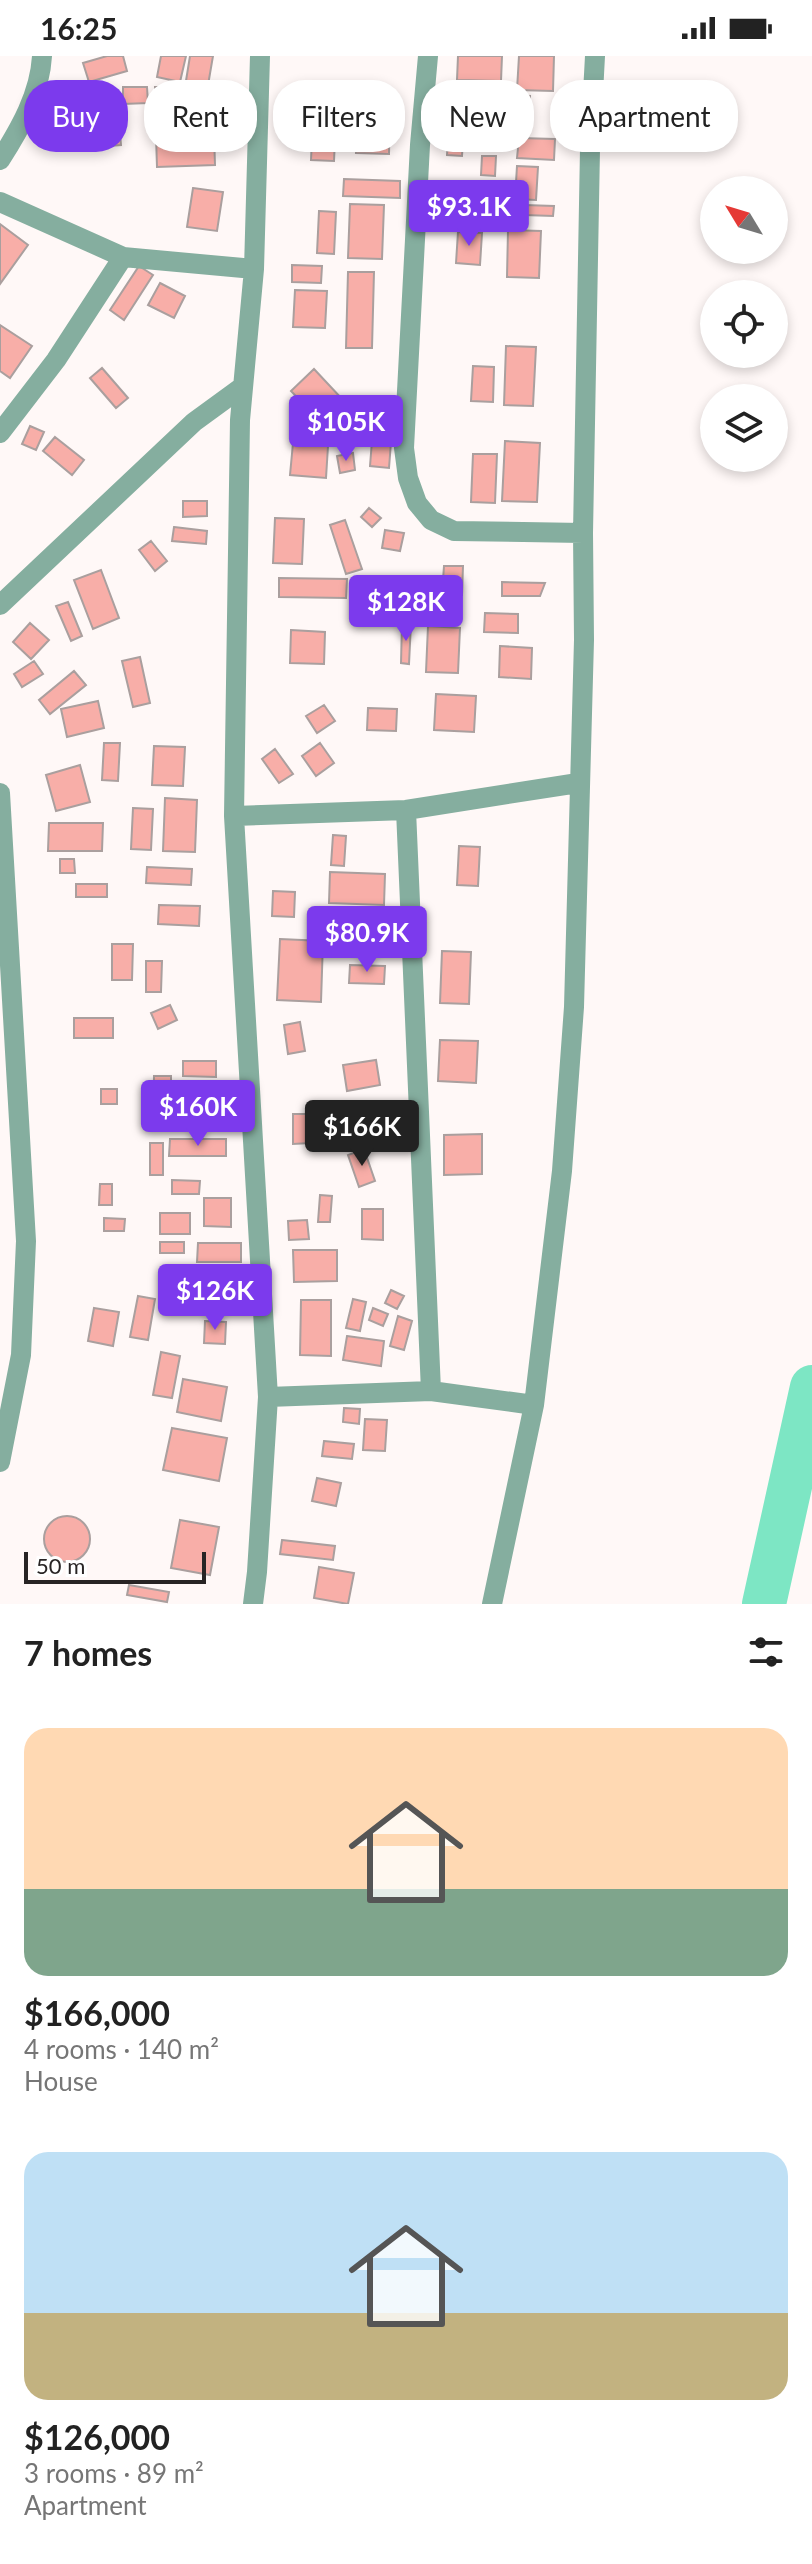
<!DOCTYPE html>
<meta charset="utf-8">
<style>
body{margin:0;font-family:Lato,sans-serif;background:#f2f2f2;color:#222;height:100vh;display:flex;flex-direction:column;font-size:30px;white-space:nowrap}
*{box-sizing:border-box;margin:0}
p{font-size:26px;color:#767676}
.icon{flex:none;width:44px;height:44px;fill:none;stroke:currentColor;stroke-width:2;stroke-linecap:round;stroke-linejoin:round}
.map{position:relative;height:1548px;overflow:hidden}
.side{display:flex;flex-direction:column;background:#fff;flex:1}
.side>*{flex:none}
.top-card{position:absolute;left:24px;top:24px;width:764px;height:72px;display:flex;gap:16px}
.needle{width:52px;rotate:308deg}
.buttons{position:absolute;left:700px;top:120px;display:grid;gap:16px}
.buttons a{display:grid;place-items:center;width:88px;height:88px;border-radius:50%;background:#fff;box-shadow:0 4px 12px #0003;font-size:40px}
.scale{position:absolute;left:24px;bottom:20px;width:182px;box-sizing:border-box;padding-left:8px;border:4px solid #282424;border-top:0;font-size:22px;line-height:28px;white-space:nowrap;color:#282424;-webkit-text-stroke:6px #fff;paint-order:stroke}
.price{position:absolute;translate:-50% -68px;padding:0 18px;border-radius:8px;background:#7c3aed;color:#fff;font-size:26px;line-height:52px;filter:drop-shadow(0 2px 4px #0008)}
.price::after{content:'';position:absolute;left:50%;top:48px;width:24px;height:18px;margin-left:-12px;background:inherit;clip-path:polygon(0 0,100% 0,50% 100%)}
.price.current{background:#222;color:#fff}
ul{padding:0;list-style:none}
li{display:grid;align-content:center;gap:16px;height:424px;padding:0 24px}
li span{display:grid;place-items:center;height:248px;border-radius:24px;color:#555}
li>.icon{margin-inline-start:auto}
span .icon{width:144px;height:144px;fill:#fffc;stroke-width:1}
li b{font-size:34px}
h2{display:flex;justify-content:space-between;align-items:center;height:96px;padding:0 24px;font-size:34px}
.pill{padding:0 28px;border-radius:32px;background:#fff;box-shadow:0 4px 12px #0003;font-size:28px;line-height:72px}
.pill.current{background:#7c3aed;color:#fff}
.status{display:flex;justify-content:space-between;align-items:center;height:56px;padding:0 40px;background:#fff;direction:ltr}
.status svg{height:22px;fill:currentColor}
.map>svg:first-child{display:block}
.lines{fill:none;stroke-linecap:round;stroke-linejoin:round}
.river{stroke:#7de6c4;stroke-width:44}
.building{fill:#f8aea8;stroke:#aa9f9e;stroke-width:2}
.minor{stroke:#85ae9f;stroke-width:20}
</style>
<div class="status"><b>16:25</b><svg viewBox="0 0 49 12"><path d="M0 12V9h3v3zM5 12V6h3v6zM10 12V3h3v9zM15 12V0h3v12zM26 1h20v11H26zM47 4h2v5h-2z"/></svg></div>
<div class="map">
<svg width="812" height="1548" viewBox="0 0 812 1548">
<rect width="100%" height="100%" fill="#fff8f7"/>
<g class="lines">
<path class="river" d="M764 1548 812 1331"/>
</g>
<path class="building" d="M107 0H123L127 15 89 26 83 7Z
M161 0H186L180 26 157 21Z
M190 0H213L207 35 185 31Z
M458 0H502L501 25 457 24Z
M519 0H554L553 35 517 34Z
M109 30 112 49 66 58 63 38Z
M123 31H147L148 47 123 48Z
M155 31H167L168 46 156 47Z
M451 33 498 35 497 54 451 52Z
M514 39 530 40 529 61 512 60Z
M310 50 322 51 320 63H308Z
M358 52 390 53 389 98 356 97Z
M181 53V69H164V54Z
M119 65 121 89 96 91 94 67Z
M449 67H464L462 100 447 99Z
M214 78 215 109 157 111 156 80Z
M312 82 335 83 334 105 311 104Z
M519 82 555 83 554 104 517 102Z
M482 100H496L495 120 481 119Z
M517 110 538 111 536 144 515 143Z
M344 123 400 125V142L343 140Z
M193 132 223 136 217 175 187 171Z
M350 148 384 149 382 203 348 202Z
M524 149 554 150 553 160 524 159Z
M319 155 336 156 334 198 317 197Z
M0 168 28 189 0 228Z
M508 174 541 175 539 222 507 221Z
M458 176 482 177 480 209 456 207Z
M292 209 322 210 321 227 292 226Z
M139 210 153 219 124 264 110 254Z
M348 216H374L372 292H346Z
M160 227 185 240 174 262 148 249Z
M295 234 327 235 325 272 293 271Z
M0 269 32 290 10 322 0 315Z
M506 290 536 291 533 350 504 349Z
M473 310 494 311 493 346 471 345Z
M102 312 128 342 116 352 90 322Z
M314 313 343 344 320 365 291 335Z
M30 370 44 376 36 394 22 388Z
M373 372 392 373 389 412 370 410Z
M55 381 84 404 72 419 43 395Z
M505 385 540 387 537 446 502 445Z
M293 387 328 390 326 422 290 419Z
M353 397 355 414 340 417 337 400Z
M473 398H497L495 447 471 446Z
M183 445H207V460L183 461Z
M369 452 381 462 372 471 361 461Z
M275 462 304 463 302 508 273 507Z
M345 464 362 513 346 518 330 469Z
M174 471 207 475 206 488 172 485Z
M385 474 404 477 400 495 382 492Z
M151 485 167 505 155 515 139 494Z
M444 510H463L462 539 442 538Z
M101 514 119 562 93 573 74 524Z
M279 522 347 523 346 542 279 541Z
M502 526 545 527 540 540H502Z
M391 529 400 546 390 551 381 534Z
M68 546 82 580 71 585 56 550Z
M485 557 518 558V577L484 576Z
M30 567 49 584 31 603 13 586Z
M402 567H411L409 608 401 607Z
M428 570 460 572 458 617 426 616Z
M291 574 325 576 324 608 290 607Z
M500 590 532 592 531 623 499 621Z
M140 601 150 647 133 651 122 605Z
M34 605 43 618 22 631 14 618Z
M74 615 86 629 50 658 39 644Z
M436 638 476 640 474 676 434 674Z
M98 645 104 672 67 681 61 653Z
M324 649 335 665 317 677 306 660Z
M368 652 397 653 396 675 367 674Z
M104 687H120L118 725 102 724Z
M320 687 334 707 316 720 302 700Z
M154 690 185 691 183 730 152 729Z
M275 693 293 718 279 727 262 703Z
M80 709 90 746 56 755 46 719Z
M165 742 197 744 195 796 163 795Z
M133 752 153 753 151 794 131 793Z
M49 767H103L102 795H48Z
M333 779 346 780 344 810 331 809Z
M459 790 480 791 478 830 457 829Z
M60 803H74L75 817H60Z
M147 811 192 813 191 829 146 827Z
M330 816 385 818 384 849 329 847Z
M76 828H107V841H76Z
M273 835 295 836 294 861 272 860Z
M159 849 200 850 199 870 158 868Z
M280 883 323 885 321 946 277 944Z
M112 888H133L132 924H112Z
M442 895 471 896 469 948 440 947Z
M146 905H162L161 936H146Z
M350 909 385 910 384 928 349 927Z
M170 949 177 964 158 973 151 957Z
M74 962H113V982H74Z
M300 966 305 995 288 998 284 969Z
M440 984 478 985 476 1027 438 1025Z
M376 1004 380 1029 347 1035 343 1009Z
M183 1005H216V1021L183 1020Z
M154 1020H171V1068H153Z
M101 1033H117V1048H101Z
M293 1058H309L310 1087 293 1088Z
M482 1078V1118L444 1119V1079Z
M170 1083H226V1100H169Z
M150 1087H163V1119H150Z
M364 1093 375 1125 359 1131 348 1099Z
M172 1124 200 1125 199 1138H172Z
M100 1128H112V1149H99Z
M320 1139 332 1140 330 1166H318Z
M204 1142H231V1171L204 1170Z
M362 1153H383V1184L362 1183Z
M160 1157H190V1178H160Z
M104 1162 125 1163 124 1175H104Z
M307 1164 309 1183 289 1184 288 1165Z
M160 1186H184V1197H160Z
M198 1187H241V1206H197Z
M293 1194H337V1225L294 1226Z
M391 1234 404 1240 397 1253 385 1247Z
M138 1240 155 1243 148 1284 130 1281Z
M353 1243 366 1246 360 1275 346 1272Z
M301 1244H331V1300L300 1299Z
M94 1252 119 1256 113 1290 88 1285Z
M373 1252 388 1258 383 1270 369 1264Z
M398 1260 412 1265 404 1294 390 1290Z
M205 1265 226 1266 225 1288 204 1287Z
M347 1280 384 1285 381 1310 343 1304Z
M161 1296 180 1300 172 1342 153 1339Z
M183 1323 227 1331 221 1365 177 1356Z
M344 1352 360 1353 359 1368 343 1366Z
M365 1363 387 1364 385 1395 363 1394Z
M172 1372 227 1382 219 1425 163 1414Z
M324 1385 354 1388 352 1403 322 1400Z
M317 1422 341 1427 336 1450 312 1445Z
M44 1483a23 23 0 1 1 46 0a23 23 0 1 1-46 0Z
M180 1464 219 1471 210 1519 171 1512Z
M282 1484 335 1490 333 1504 280 1498Z
M319 1511 354 1517 348 1548 314 1542Z
M129 1529 169 1536 167 1546 127 1539Z"/>
<g class="lines">
<path class="minor" d="M428 0 420 89 404 392 408 422 417 447 431 464 454 475 583 477
M0 104C20 73 40 38 42 0
M0 146 123 201 254 213
M0 377 56 304 123 201
M0 549 194 366 242 331
M0 737 26 1185 21 1299 0 1406
M406 754 431 1335
M234 760 406 754 578 727
M268 1341 431 1335 534 1349
M253 1548 257 1516 268 1341 234 760 240 364 254 213 260 0
M492 1548 534 1349 562 1115 574 951 584 584 583 477 590 93 595 0"/>
</g>
</svg>
<div class="buttons">
<a><svg class="needle" viewBox="-14 -14 28 28"><path d="M0-13l5 13h-10z" fill="#e53935"/><path d="M0 13l5-13h-10z" fill="#767676"/></svg></a>
<a><svg class="icon" aria-label="locate" viewBox="0 0 24 24"><circle cx="12" cy="12" r="6"/><path d="M12 2v4M12 18v4M2 12h4M18 12h4"/></svg></a>
<a><svg class="icon" aria-label="layers" viewBox="0 0 24 24"><path d="M12 4l9 5-9 5-9-5zM3 14l9 5 9-5"/></svg></a>
</div>
<div class="scale">50 m</div>
<b class="price" style="left:469px;top:192px">$93.1K</b>
<b class="price" style="left:346px;top:407px">$105K</b>
<b class="price" style="left:406px;top:587px">$128K</b>
<b class="price" style="left:367px;top:918px">$80.9K</b>
<b class="price" style="left:198px;top:1092px">$160K</b>
<b class="price current" style="left:362px;top:1112px">$166K</b>
<b class="price" style="left:215px;top:1276px">$126K</b>
<div class="top-card">
<a class="pill current">Buy</a>
<a class="pill">Rent</a>
<a class="pill">Filters</a>
<a class="pill">New</a>
<a class="pill">Apartment</a>
</div>
</div>
<section class="side">
<h2>7 homes<svg class="icon" aria-label="filters" viewBox="0 0 24 24"><path d="M4 7h16M4 17h16"/><circle cx="9" cy="7" r="2"/><circle cx="15" cy="17" r="2"/></svg></h2>
<ul>
<li><span style="background:linear-gradient(#ffd9b3 65%,#7fa58c 0)"><svg class="icon" aria-label="home" viewBox="0 0 24 24"><path d="M3 11l9-7 9 7M6 9v11h12V9"/></svg></span><div><b>$166,000</b><p>4 rooms · 140 m²</p><p>House</p></div></li>
<li><span style="background:linear-gradient(#bfe0f5 65%,#c2b280 0)"><svg class="icon" aria-label="home" viewBox="0 0 24 24"><path d="M3 11l9-7 9 7M6 9v11h12V9"/></svg></span><div><b>$126,000</b><p>3 rooms · 89 m²</p><p>Apartment</p></div></li>
</ul>
</section>
